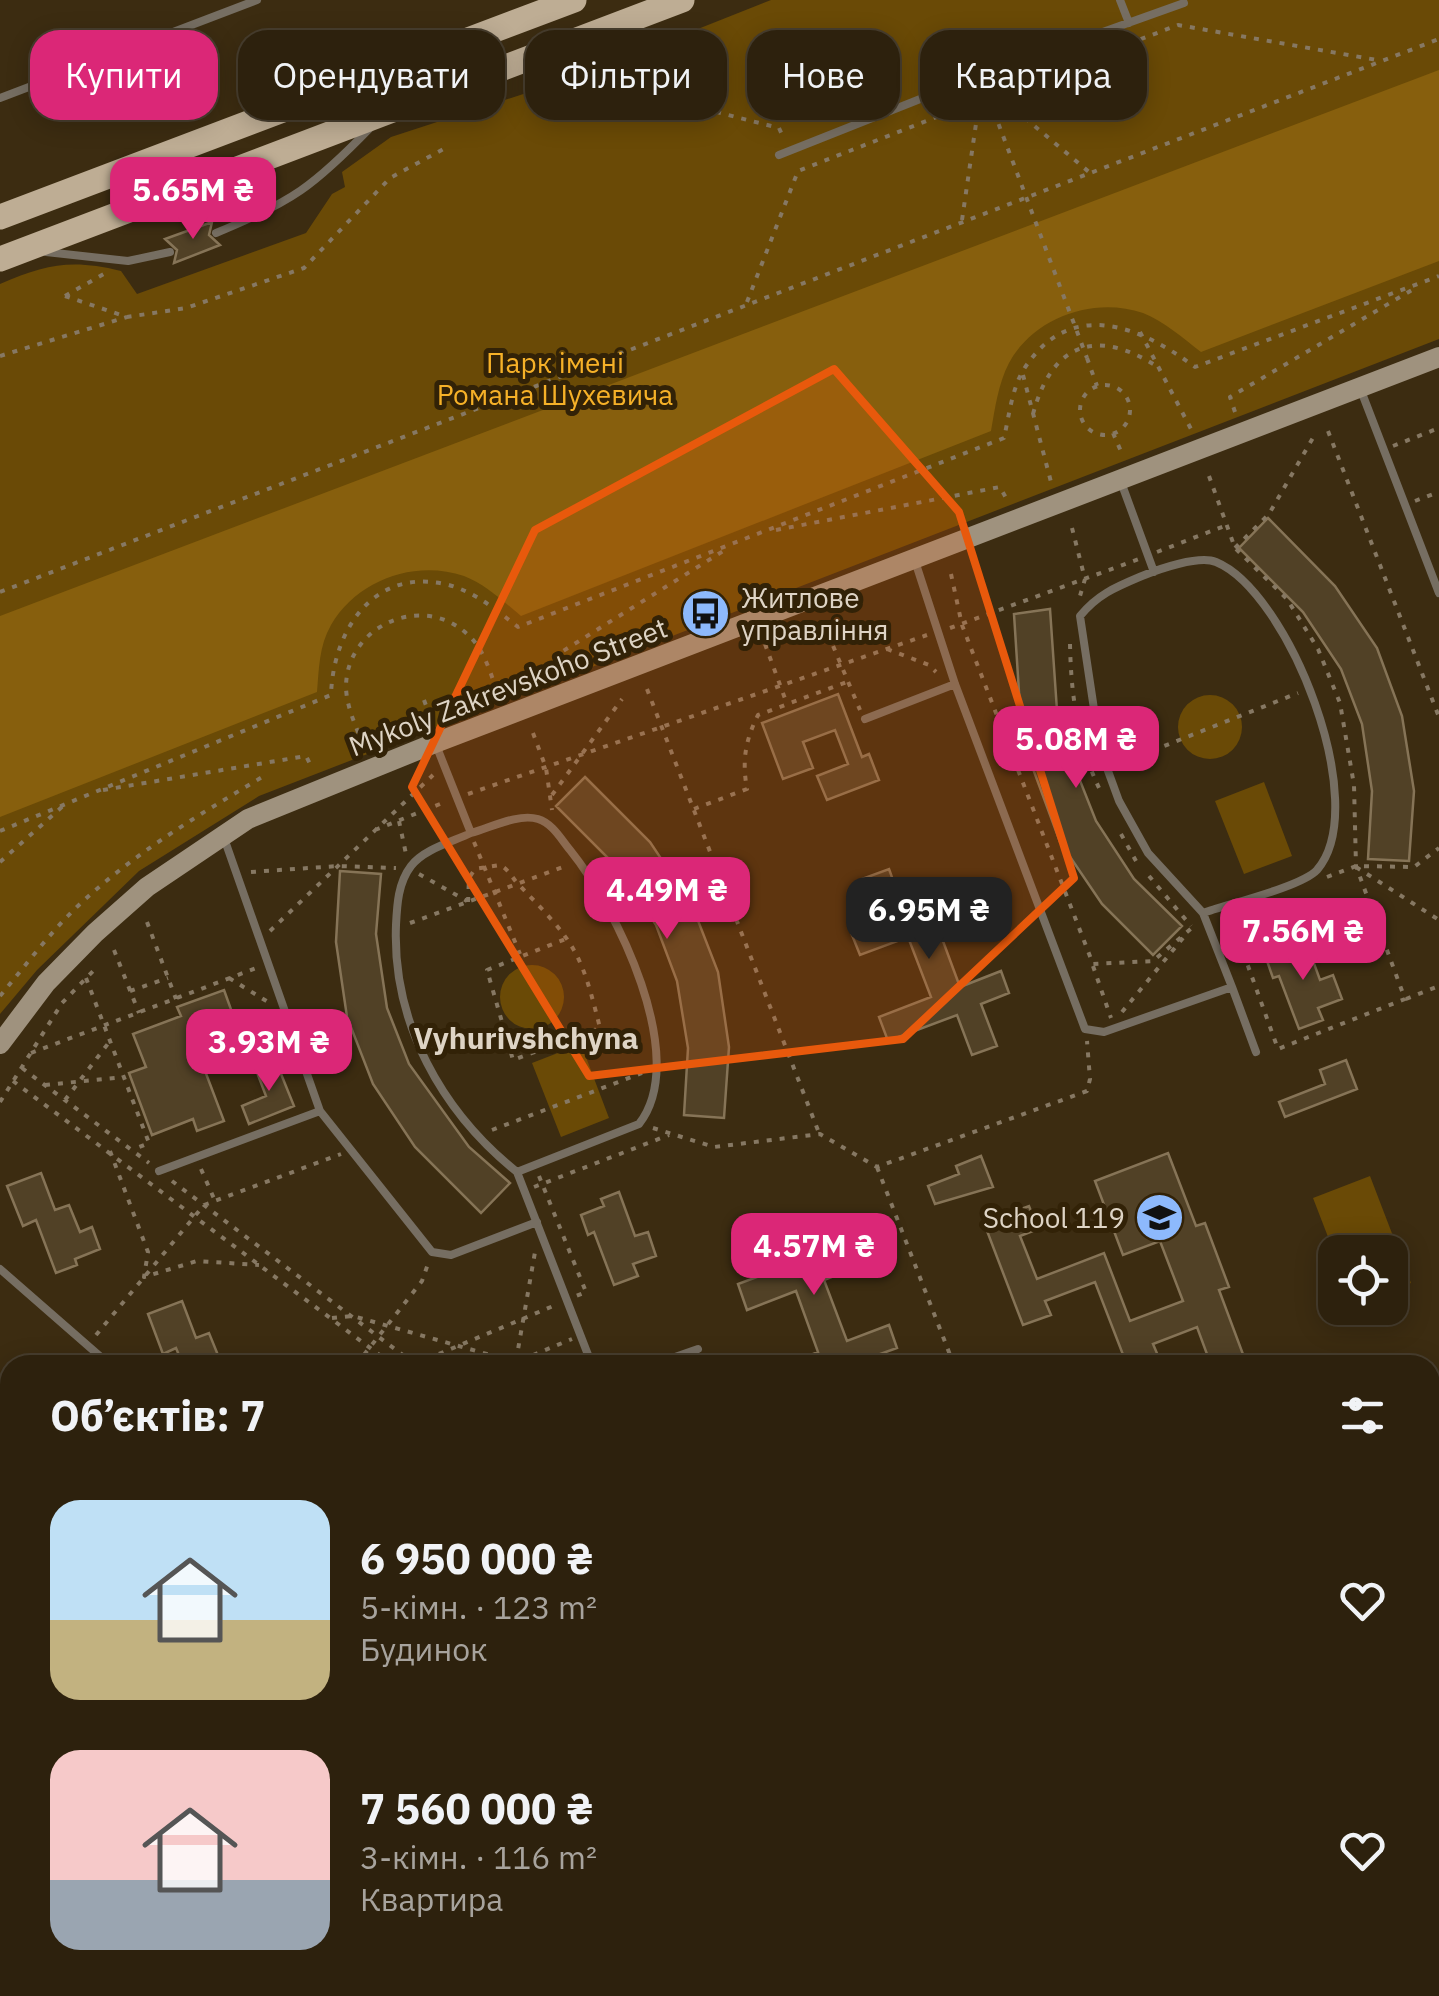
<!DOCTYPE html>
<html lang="uk">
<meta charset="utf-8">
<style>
body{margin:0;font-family:"IBM Plex Sans",sans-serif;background:#352916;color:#f1f3f6;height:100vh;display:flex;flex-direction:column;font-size:38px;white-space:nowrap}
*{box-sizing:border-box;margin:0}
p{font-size:32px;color:#a7a39d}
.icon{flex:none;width:55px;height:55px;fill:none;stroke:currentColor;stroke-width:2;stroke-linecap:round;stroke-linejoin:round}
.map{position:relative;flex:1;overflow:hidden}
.drawer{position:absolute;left:0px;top:1355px;width:1440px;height:642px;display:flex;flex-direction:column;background:#2d210d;border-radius:30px 30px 0 0;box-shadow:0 5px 25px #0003,0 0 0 2px #483e2e}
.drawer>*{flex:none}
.guide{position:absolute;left:30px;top:30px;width:1380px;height:90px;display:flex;gap:20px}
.buttons{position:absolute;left:1318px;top:1235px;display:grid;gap:20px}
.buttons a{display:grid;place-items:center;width:90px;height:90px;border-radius:20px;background:#2d210d;box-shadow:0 5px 25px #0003,0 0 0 2px #483e2e;font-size:50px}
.price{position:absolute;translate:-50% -85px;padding:0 22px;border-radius:20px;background:#db2777;color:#fff;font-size:32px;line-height:65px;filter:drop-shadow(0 2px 5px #0008)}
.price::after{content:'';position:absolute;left:50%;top:60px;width:30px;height:22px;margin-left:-15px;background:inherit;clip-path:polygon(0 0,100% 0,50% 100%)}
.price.active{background:#222;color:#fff}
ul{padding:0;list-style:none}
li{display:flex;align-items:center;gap:30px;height:250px;padding:0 50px}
li span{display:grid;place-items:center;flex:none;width:280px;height:200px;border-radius:30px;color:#555}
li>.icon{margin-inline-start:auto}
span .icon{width:120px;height:120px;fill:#fffc;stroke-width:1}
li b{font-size:42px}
h2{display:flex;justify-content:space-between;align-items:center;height:120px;padding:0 50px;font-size:42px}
.pill{padding:0 35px;border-radius:30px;background:#2d210d;box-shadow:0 5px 25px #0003,0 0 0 2px #483e2e;font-size:35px;line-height:90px}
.pill.active{background:#db2777;color:#fff}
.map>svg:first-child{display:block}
.green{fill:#6a4a06}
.water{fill:#875f0d}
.building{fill:#514126;stroke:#867457;stroke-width:2.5}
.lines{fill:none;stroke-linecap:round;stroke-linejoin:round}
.path{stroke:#867863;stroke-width:4;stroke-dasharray:5 8;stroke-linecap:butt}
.lane{stroke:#766e62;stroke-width:8}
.secondary{stroke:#9f927e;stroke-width:20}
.primary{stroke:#bead94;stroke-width:25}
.path-bridge{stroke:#867863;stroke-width:4;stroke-dasharray:5 8;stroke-linecap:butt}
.marked{fill:#e8590c;fill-opacity:0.2;stroke:#e8590c;stroke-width:8;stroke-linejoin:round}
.labels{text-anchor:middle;stroke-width:10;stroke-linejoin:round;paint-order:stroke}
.park-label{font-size:28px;fill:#f6b128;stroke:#322207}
.poi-label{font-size:28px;fill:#ded4c5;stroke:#322207;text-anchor:start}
.street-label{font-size:28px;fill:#ded4c5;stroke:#322207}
.neighbourhood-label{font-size:30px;font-weight:bold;fill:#ded4c5;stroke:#322207}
</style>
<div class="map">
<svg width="1439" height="1996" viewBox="0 0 1439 1996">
<rect width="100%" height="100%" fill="#3c2c11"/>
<path class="green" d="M771 0H1439V339L259 796 139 871 37 970 0 1014V284C46 264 72 259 121 271L137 294 306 233 332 194 345 187 342 172 391 137 582 75Z
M1178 727a32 32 0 1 1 64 0a32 32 0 1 1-64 0Z
M1264 782 1292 856 1244 874 1215 801Z
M500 997a32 32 0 1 1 64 0a32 32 0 1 1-64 0Z
M581 1044 609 1118 561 1137 532 1063Z
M1370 1176 1411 1283 1390 1291V1252L1335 1255 1313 1198Z"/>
<path class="water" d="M1439 70V261L1201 352C1184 339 1164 321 1143 313 1094 296 1034 317 1009 363 998 384 995 409 991 431L521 616C504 602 485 584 464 576 415 559 357 580 331 625 319 646 319 669 317 692L0 817V616Z"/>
<path class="building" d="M212 222 209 235 220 245 174 263 177 250 165 239Z
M1268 518 1335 586 1377 648 1402 716 1414 791 1409 861 1368 859 1372 791 1362 724 1341 669 1303 612 1239 548Z
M1050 609 1058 725 1096 821 1134 879 1182 926 1153 955 1102 904 1060 842 1022 739 1014 614Z
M838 694 862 757 869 754 879 780 827 800 817 776 848 764 835 730 803 742 813 768 783 779 762 723Z
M585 777 650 842 692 905 718 972 729 1047 724 1118 684 1115 688 1048 677 981 656 925 618 868 556 806Z
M889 869 904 911 971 886 980 909 937 925 960 987 1001 971 1009 993 981 1004 997 1046 972 1055 957 1015 888 1041 879 1017 931 997 908 937 860 955 850 930 877 919 862 879Z
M340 871 381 874 376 934 387 1008 409 1064 469 1147 510 1183 481 1213 415 1147 373 1084 347 1017 336 942Z
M1304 936 1320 980 1333 975 1342 999 1318 1008 1323 1020 1299 1029 1279 976 1273 978 1266 958 1289 949 1287 942Z
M224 990 238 1029 249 1025 256 1043 202 1063 224 1121 197 1131 193 1119 152 1135 129 1073 146 1067 133 1034 181 1016 177 1007Z
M275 1059 294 1106 249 1124 242 1106 266 1096 255 1067Z
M1346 1060 1357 1089 1285 1117 1279 1102 1325 1084 1320 1070Z
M1168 1153 1196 1226 1205 1223 1229 1287 1219 1290 1247 1365H1211L1197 1327 1153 1344 1159 1358 1127 1365 1095 1282 1045 1301 1051 1315 1023 1325 984 1223 1029 1206 1038 1229 1020 1236 1037 1279 1104 1253 1130 1321 1183 1301 1160 1241 1123 1255 1095 1181Z
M981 1156 993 1187 935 1204 928 1186 959 1174 956 1166Z
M41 1173 55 1210 69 1205 80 1232 92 1227 100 1249 75 1259 77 1265 56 1273 36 1220 23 1226 7 1186Z
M619 1192 635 1236 648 1232 656 1256 633 1264 638 1276 614 1285 594 1232 588 1235 581 1215 604 1206 601 1199Z
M776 1223 791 1265 859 1240 867 1263 824 1280 847 1341 889 1325 897 1348 869 1358 871 1365H787L818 1352 796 1291 747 1310 738 1284 765 1274 750 1233Z
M182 1301 196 1338 209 1333 222 1365H183L176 1348 163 1354 148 1314Z"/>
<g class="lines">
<path class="path" d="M603 65 611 85 779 128 784 139
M605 71 674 63
M1007 90 1178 25 1377 60
M1005 101 1089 172
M962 220 978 110
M65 296 127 317 186 308 304 268 390 178 449 146
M65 296 109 271
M747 302 798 171 970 104
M1140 332 1191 429
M0 356 127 317
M1087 358 1097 386
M1023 375 1051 482
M1080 410a25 25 0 1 1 50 0a25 25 0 1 1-50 0Z
M1235 412 1230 397 1417 287
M1033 414C1052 343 1096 327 1158 367
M1328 431 1439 717
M1113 433 1123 456
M1393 446 1439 428
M1209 476 1235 548 1287 599 1318 649 1340 703 1354 785 1356 866 1405 999 1278 1049 1230 916
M1415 501 1439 492
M1072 528 1085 579 1080 596
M776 530 1000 487 1006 498
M1235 548 1269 514 1314 436
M1157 552 1227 525
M951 574 962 625 1093 964 1153 961 1193 927
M0 592 1439 39
M823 622 860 710
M950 628 1139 559
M765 644 787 704
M1070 644C1071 696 1078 747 1102 794
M887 649 929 665 936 672
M560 671 555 656 728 548
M647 689 819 1133
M424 700 431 719
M533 733 546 768 552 810
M363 745C356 726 346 706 346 686 347 626 421 593 466 633 484 648 490 672 498 694
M1116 765 1298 693
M103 790 306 756 311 766
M468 794 927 635
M552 795 622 699
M694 809 747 789C742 761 745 741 758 715L847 682
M399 821 406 854
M375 830 445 802
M0 831 331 695C333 632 372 568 445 584 474 591 495 609 518 627L1004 438C1009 416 1012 388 1024 369 1070 297 1140 326 1195 367L1439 276
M1121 834 1136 861
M474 842 520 954
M0 862 63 806
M1356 867 1439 920
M251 872 338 866 396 868
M419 874 467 901
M1149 876 1191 926
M1327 877 1356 866 1414 867 1439 848
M468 902 469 878 475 869 500 865C511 871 512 879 521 887 575 943 581 951 600 1028L513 1060 487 970 568 938
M147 922 176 999
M410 923 566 866
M270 931 433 775
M114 950 139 1013
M1093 966 1111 1018
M86 978 149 1143 132 1150
M229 978 268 1002
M130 991 168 978
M0 996C26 965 51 931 81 903 136 852 200 814 264 776
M1406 999 1439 986
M1122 1012 1183 938
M31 1053 259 967
M22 1068 149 1163
M13 1081 393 1365
M45 1085 124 1077
M65 1100 110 1041
M0 1102 62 1003 97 967
M653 1128 714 1147 820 1134 877 1167 1087 1091 1090 1079 1087 1041
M492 1130 642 1073
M110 1151 148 1252 144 1277 197 1261 259 1265
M877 1167 954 1365
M201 1169 215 1201
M539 1176 586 1292 576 1296
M172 1181 416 1365
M534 1187 669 1135
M332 1318 353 1316 515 1362
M96 1335 204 1205 341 1154
M516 1361 535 1252
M415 1364 558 1304
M356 1365 422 1281 429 1261
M509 1365 572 1339
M1430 1369 1439 1365
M1430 1396 1439 1392
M0 1513 10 1523
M0 1610 10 1618
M0 1617 10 1626
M0 1751 10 1759
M0 1775 6 1768
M1430 1885 1439 1882
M1430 1899 1439 1923
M0 1965 10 1974
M26 1988 36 1996
M279 1988 289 1996
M432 1988 442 1996
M442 1988 452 1996
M561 1988 571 1996
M678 1988 688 1996
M1212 1988 1215 1996
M1284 1988 1288 1996
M1144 1996 1167 1988"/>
<path class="lane" d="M1120 0 1129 23
M105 58 123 106
M0 98 257 0
M779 155 963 82 1184 3
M216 233C292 202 314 186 371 127
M46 252 128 261 170 252
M1360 388 1439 593
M1121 482 1154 572
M915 561 955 684 1085 1029 1104 1032 1232 987 1203 913 1148 853 1119 801 1100 749 1080 616C1098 594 1116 587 1142 576 1159 569 1199 555 1216 562 1289 592 1373 806 1317 870 1301 887 1228 904 1203 913
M865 719 955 684
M436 745 471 833C490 828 518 813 538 819 552 823 561 839 570 850 616 907 691 1058 639 1124L517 1172 592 1365
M471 833C452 842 424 849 411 866 398 883 397 905 396 925 392 1023 442 1112 517 1172
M224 838 320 1111 432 1252 451 1255 537 1222
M1232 987 1256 1052
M159 1171 320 1111
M0 1269 110 1365
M652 1365 698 1349
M0 1536 10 1546
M1430 1629 1436 1642
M1430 1803 1439 1827
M0 1834 10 1842
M1430 1859 1439 1855
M50 1988 59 1996
M178 1988 188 1996
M526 1988 536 1996
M911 1988 914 1996
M1361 1988 1364 1996
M313 1996 320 1988
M411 1996 418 1988
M1076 1996 1099 1988"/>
<path class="secondary" d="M0 1044 46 983 95 933 147 887 248 819 435 743 1439 357
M0 1661 10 1669
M0 1703 10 1712
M334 1988 344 1996
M380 1988 391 1996"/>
<path class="primary" d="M0 217 574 0
M0 259 682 0"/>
<path class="path-bridge" d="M994 112 1087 358"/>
</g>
<path class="marked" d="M834 369 959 512 1074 878 903 1039 589 1076 412 787 535 530Z"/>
<defs>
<symbol id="bus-disc" viewBox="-11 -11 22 22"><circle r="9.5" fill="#8db9fc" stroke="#322207"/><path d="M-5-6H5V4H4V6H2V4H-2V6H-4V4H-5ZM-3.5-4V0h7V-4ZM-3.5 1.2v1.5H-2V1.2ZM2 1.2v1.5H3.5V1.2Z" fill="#111"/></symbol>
<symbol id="school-disc" viewBox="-11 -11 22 22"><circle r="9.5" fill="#8db9fc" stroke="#322207"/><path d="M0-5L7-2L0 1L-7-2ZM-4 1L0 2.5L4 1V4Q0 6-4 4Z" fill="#111"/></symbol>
</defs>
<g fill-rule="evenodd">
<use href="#bus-disc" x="678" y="586" width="55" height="55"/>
<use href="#school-disc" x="1132" y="1190" width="55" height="55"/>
</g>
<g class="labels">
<g class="park-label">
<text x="555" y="373">Парк імені<tspan x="555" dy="32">Романа Шухевича</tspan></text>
</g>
<g class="poi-label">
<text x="741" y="608">Житлове<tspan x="741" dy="32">управління</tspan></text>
<text x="1125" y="1228" text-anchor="end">School 119</text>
</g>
<g class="street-label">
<text transform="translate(508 687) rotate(-21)" y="10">Mykoly Zakrevskoho Street</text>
</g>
<g class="neighbourhood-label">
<text x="526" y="1049">Vyhurivshchyna</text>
</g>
</g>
</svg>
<div class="buttons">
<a><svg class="icon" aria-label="locate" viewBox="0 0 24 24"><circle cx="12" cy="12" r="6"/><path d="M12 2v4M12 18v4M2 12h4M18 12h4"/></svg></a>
</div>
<b class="price" style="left:193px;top:242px">5.65M ₴</b>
<b class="price" style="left:1076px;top:791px">5.08M ₴</b>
<b class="price" style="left:667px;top:942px">4.49M ₴</b>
<b class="price active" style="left:929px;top:962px">6.95M ₴</b>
<b class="price" style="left:1303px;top:983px">7.56M ₴</b>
<b class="price" style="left:269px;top:1094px">3.93M ₴</b>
<b class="price" style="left:814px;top:1298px">4.57M ₴</b>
<div class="guide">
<a class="pill active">Купити</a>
<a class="pill">Орендувати</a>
<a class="pill">Фільтри</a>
<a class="pill">Нове</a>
<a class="pill">Квартира</a>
</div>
<section class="drawer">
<h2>Об’єктів: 7<svg class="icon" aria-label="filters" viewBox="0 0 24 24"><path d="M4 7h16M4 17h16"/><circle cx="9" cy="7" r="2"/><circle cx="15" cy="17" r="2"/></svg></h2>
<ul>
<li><span style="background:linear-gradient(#bfe0f5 60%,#c2b280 0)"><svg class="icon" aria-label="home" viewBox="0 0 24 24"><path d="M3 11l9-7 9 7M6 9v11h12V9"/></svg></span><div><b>6 950 000 ₴</b><p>5-кімн. · 123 m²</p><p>Будинок</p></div><svg class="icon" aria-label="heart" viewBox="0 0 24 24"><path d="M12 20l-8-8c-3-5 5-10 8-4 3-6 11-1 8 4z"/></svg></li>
<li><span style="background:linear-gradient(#f6c9c9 65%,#9aa5b1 0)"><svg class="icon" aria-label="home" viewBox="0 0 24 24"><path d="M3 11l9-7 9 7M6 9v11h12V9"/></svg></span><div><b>7 560 000 ₴</b><p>3-кімн. · 116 m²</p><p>Квартира</p></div><svg class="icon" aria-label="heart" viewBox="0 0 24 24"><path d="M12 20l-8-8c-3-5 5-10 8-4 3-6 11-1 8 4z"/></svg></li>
</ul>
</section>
</div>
